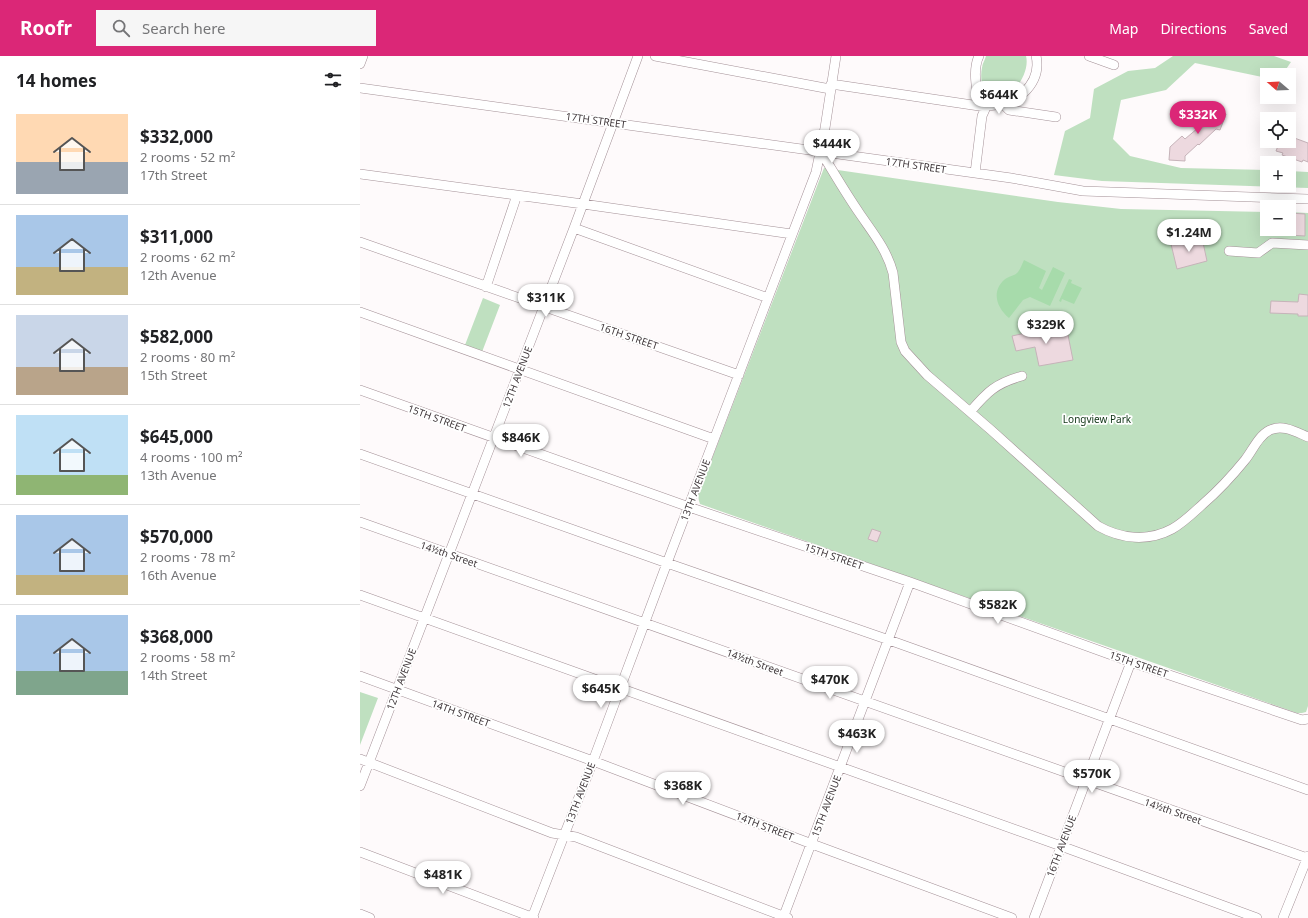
<!DOCTYPE html>
<meta charset="utf-8">
<style>
body{margin:0;font-family:"Noto Sans",sans-serif;background:#f6f6f6;color:#202124;height:100vh;display:flex;flex-direction:column;font-size:15px;white-space:nowrap}
*{box-sizing:border-box;margin:0}
p{font-size:13px;color:#757577}
.icon{flex:none;width:22px;height:22px;fill:none;stroke:currentColor;stroke-width:2;stroke-linecap:round;stroke-linejoin:round}
.map{position:relative;flex:1;overflow:hidden}
.side{display:flex;flex-direction:column;background:#fff;width:360px}
.side>*{flex:none}
.needle{width:26px;rotate:289deg}
.fabs{position:absolute;left:900px;top:12px;display:grid;gap:8px}
.fabs a{display:grid;place-items:center;width:36px;height:36px;border-radius:0px;background:#fff;box-shadow:0 4px 16px #0002;font-size:20px}
.price{position:absolute;translate:-50% -34px;padding:0 9px;border-radius:14px;background:#fff;color:#222;font-size:13px;line-height:26px;filter:drop-shadow(0 1px 2px #0008)}
.price::after{content:'';position:absolute;left:50%;top:24px;width:12px;height:9px;margin-left:-6px;background:inherit;clip-path:polygon(0 0,100% 0,50% 100%)}
.price.selected{background:#db2777;color:#fff}
ul{padding:0;list-style:none}
li{display:flex;align-items:center;gap:12px;height:100px;padding:0 16px}
li+li{border-top:1px solid #e0e0e0}
li span{display:grid;place-items:center;flex:none;width:112px;height:80px;border-radius:0px;color:#555}
li>.icon{margin-inline-start:auto}
span .icon{width:48px;height:48px;fill:#fffc;stroke-width:1}
li b{font-size:17px}
h2{display:flex;justify-content:space-between;align-items:center;height:48px;padding:0 16px;font-size:17px}
header{display:flex;align-items:center;gap:24px;box-sizing:border-box;height:56px;padding:0 20px;background:#db2777;color:#fff}
header strong{font-size:19px}
nav{display:flex;gap:22px;margin-inline-start:auto;font-size:14px}
.search{width:280px;height:36px;background:#f6f6f6;display:flex;align-items:center;gap:10px;box-sizing:border-box;padding:0 14px;border-radius:0px;color:#757577;font-size:15px}
main{display:flex;flex:1;min-height:0}
.map>svg:first-child{display:block}
.green{fill:#bfe0c0}
.water{fill:#a7dbab}
.building{fill:#edd9df;stroke:#c6b3b9}
.lines{fill:none;stroke-linecap:round;stroke-linejoin:round}
.minor-casing{stroke:#a49197;stroke-width:10}
.minor{stroke:#fff;stroke-width:9}
.labels{text-anchor:middle;stroke-width:3.5;stroke-linejoin:round;paint-order:stroke}
.street-label{font-size:10px;fill:#40383b;stroke:#fff}
.park-label{font-size:10px;fill:#0f3415;stroke:#fff}
</style>
<header>
<strong>Roofr</strong>
<div class="search"><svg class="icon" aria-label="search" viewBox="0 0 24 24"><circle cx="10" cy="10" r="6"/><path d="M15 15l6 6"/></svg>Search here</div>
<nav><a>Map</a><a>Directions</a><a>Saved</a></nav>
</header>
<main>
<section class="side">
<h2>14 homes<svg class="icon" aria-label="filters" viewBox="0 0 24 24"><path d="M4 7h16M4 17h16"/><circle cx="9" cy="7" r="2"/><circle cx="15" cy="17" r="2"/></svg></h2>
<ul>
<li><span style="background:linear-gradient(#ffd9b3 60%,#9aa5b1 0)"><svg class="icon" aria-label="home" viewBox="0 0 24 24"><path d="M3 11l9-7 9 7M6 9v11h12V9"/></svg></span><div><b>$332,000</b><p>2 rooms · 52 m²</p><p>17th Street</p></div></li>
<li><span style="background:linear-gradient(#a9c7e8 65%,#c2b280 0)"><svg class="icon" aria-label="home" viewBox="0 0 24 24"><path d="M3 11l9-7 9 7M6 9v11h12V9"/></svg></span><div><b>$311,000</b><p>2 rooms · 62 m²</p><p>12th Avenue</p></div></li>
<li><span style="background:linear-gradient(#c9d6e8 65%,#b9a48a 0)"><svg class="icon" aria-label="home" viewBox="0 0 24 24"><path d="M3 11l9-7 9 7M6 9v11h12V9"/></svg></span><div><b>$582,000</b><p>2 rooms · 80 m²</p><p>15th Street</p></div></li>
<li><span style="background:linear-gradient(#bfe0f5 75%,#8fb573 0)"><svg class="icon" aria-label="home" viewBox="0 0 24 24"><path d="M3 11l9-7 9 7M6 9v11h12V9"/></svg></span><div><b>$645,000</b><p>4 rooms · 100 m²</p><p>13th Avenue</p></div></li>
<li><span style="background:linear-gradient(#a9c7e8 75%,#c2b280 0)"><svg class="icon" aria-label="home" viewBox="0 0 24 24"><path d="M3 11l9-7 9 7M6 9v11h12V9"/></svg></span><div><b>$570,000</b><p>2 rooms · 78 m²</p><p>16th Avenue</p></div></li>
<li><span style="background:linear-gradient(#a9c7e8 70%,#7fa58c 0)"><svg class="icon" aria-label="home" viewBox="0 0 24 24"><path d="M3 11l9-7 9 7M6 9v11h12V9"/></svg></span><div><b>$368,000</b><p>2 rooms · 58 m²</p><p>14th Street</p></div></li>
</ul>
</section>
<div class="map">
<svg width="948" height="862" viewBox="0 0 948 862">
<rect width="100%" height="100%" fill="#fefafb"/>
<path class="green" d="M626 0H666C670 15 656 39 640 41 624 44 619 24 622 12 622 8 625 4 626 0Z
M813 0H914L931 6 922 19H907V22L835 7 806 34 761 44 753 83 770 100 821 112 907 114V129H929V115L948 116V132L742 125 694 119 705 75 730 62 734 33 768 15 795 12Z
M464 112 698 146 761 153 907 156V173H929V156L948 157V650L946 656 942 657H937L340 448 339 445 338 439Z
M123 242 140 249 122 296 105 289Z
M0 636 18 642 0 689Z"/>
<path class="water" d="M664 204 686 215 679 232 682 234 693 211 705 217 690 250 670 241 663 244 649 262C637 252 631 236 644 224 648 220 655 220 658 216 661 212 662 208 664 204Z
M709 223 712 224 711 227 722 232 714 248 702 243 701 246 699 245Z"/>
<path class="building" d="M860 49 861 56 866 58 860 74 856 73 839 89 838 88 825 100V105L809 104 810 91 822 80 825 83 845 66 849 57 848 51Z
M929 80 948 87V106L943 104 942 106 922 99 923 97 916 95 920 85H929Z
M929 157 945 158V180L929 179Z
M842 182 847 205 817 213 811 188Z
M939 238 948 239V260H938V258L910 257 911 245 938 246Z
M706 269 713 304 679 310 675 291 656 295 652 280 670 276 673 272 677 271 681 274Z
M512 473 521 476 517 486 508 483Z"/>
<g class="lines">
<defs>
<path id="minor" d="M295 0 470 33
M619 0C615 8 615 19 616 28 617 35 619 46 627 49 629 50 634 49 636 49 656 49 677 29 677 9 677 6 677 3 676 0
M729 0 754 9
M0 8 3 0
M471 28 626 51
M0 32 651 122 723 135 948 143
M644 49 649 54 696 61
M461 96C474 117 486 138 500 158 513 177 527 194 533 217L541 286 545 295 567 319 631 374 738 470C761 483 788 486 812 473 823 467 833 457 843 448 858 435 872 420 885 404 893 394 898 380 910 374 923 368 936 376 948 381
M615 117 622 60 627 49
M0 118 223 148 432 178
M214 172 408 242
M0 186 379 319
M869 195 898 197 912 187 948 189
M126 231 157 139
M0 256 354 383
M0 334 329 451 550 526 771 606 942 664 948 663
M610 356C627 336 636 327 662 320
M0 398 307 507 529 584 948 734
M0 466 947 802
M0 539 701 790 897 862
M0 620 233 705 452 788 652 862
M0 703 192 777 216 781 428 862
M0 730 214 172 278 0
M0 796 174 862
M0 858 10 862
M172 862 233 705 307 507 456 116 465 72 476 0
M423 862 550 526
M674 862 771 606
M923 862 948 800"/>
</defs>
<use href="#minor" class="minor-casing"/>
<use href="#minor" class="minor"/>
</g>
<g class="labels">
<g class="street-label">
<text transform="translate(236 64) rotate(8)" y="4">17TH STREET</text>
<text transform="translate(556 109) rotate(8)" y="4">17TH STREET</text>
<text transform="translate(269 280) rotate(19)" y="4">16TH STREET</text>
<text transform="translate(157 321) rotate(-69)" y="4">12TH AVENUE</text>
<text transform="translate(77 362) rotate(20)" y="4">15TH STREET</text>
<text transform="translate(335 434) rotate(-69)" y="4">13TH AVENUE</text>
<text transform="translate(89 498) rotate(19)" y="4">14½th Street</text>
<text transform="translate(474 500) rotate(19)" y="4">15TH STREET</text>
<text transform="translate(395 606) rotate(20)" y="4">14½th Street</text>
<text transform="translate(779 608) rotate(19)" y="4">15TH STREET</text>
<text transform="translate(41 623) rotate(-69)" y="4">12TH AVENUE</text>
<text transform="translate(101 657) rotate(20)" y="4">14TH STREET</text>
<text transform="translate(220 737) rotate(-69)" y="4">13TH AVENUE</text>
<text transform="translate(466 750) rotate(-69)" y="4">15TH AVENUE</text>
<text transform="translate(813 755) rotate(19)" y="4">14½th Street</text>
<text transform="translate(405 770) rotate(21)" y="4">14TH STREET</text>
<text transform="translate(701 790) rotate(-69)" y="4">16TH AVENUE</text>
</g>
<g class="park-label">
<text x="737" y="367">Longview Park</text>
</g>
</g>
</svg>
<div class="fabs">
<a><svg class="needle" viewBox="-14 -14 28 28"><path d="M0-13l5 13h-10z" fill="#e53935"/><path d="M0 13l5-13h-10z" fill="#757577"/></svg></a>
<a><svg class="icon" aria-label="locate" viewBox="0 0 24 24"><circle cx="12" cy="12" r="6"/><path d="M12 2v4M12 18v4M2 12h4M18 12h4"/></svg></a>
<a>+</a>
<a>−</a>
</div>
<b class="price" style="left:639px;top:59px">$644K</b>
<b class="price selected" style="left:838px;top:79px">$332K</b>
<b class="price" style="left:472px;top:108px">$444K</b>
<b class="price" style="left:829px;top:197px">$1.24M</b>
<b class="price" style="left:186px;top:262px">$311K</b>
<b class="price" style="left:686px;top:289px">$329K</b>
<b class="price" style="left:161px;top:402px">$846K</b>
<b class="price" style="left:638px;top:569px">$582K</b>
<b class="price" style="left:470px;top:644px">$470K</b>
<b class="price" style="left:241px;top:653px">$645K</b>
<b class="price" style="left:497px;top:698px">$463K</b>
<b class="price" style="left:732px;top:738px">$570K</b>
<b class="price" style="left:323px;top:750px">$368K</b>
<b class="price" style="left:83px;top:839px">$481K</b>
</div>
</main>
